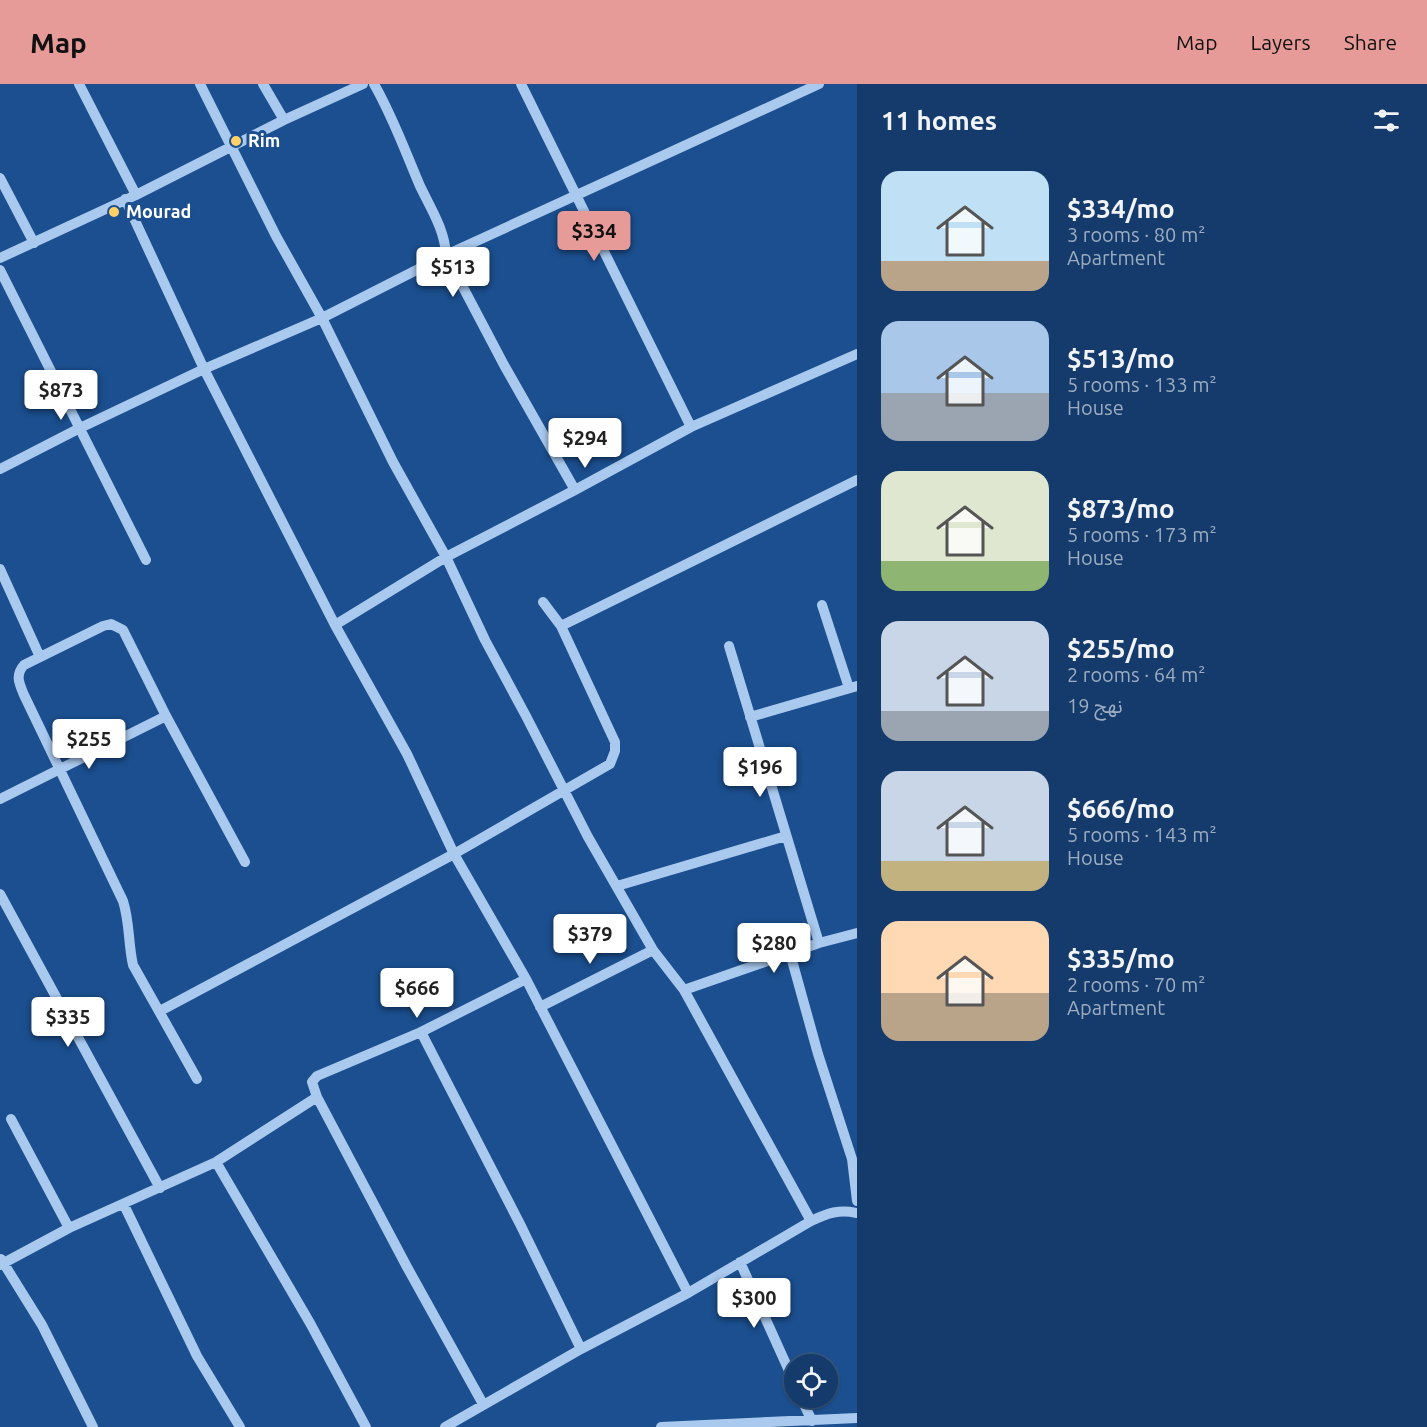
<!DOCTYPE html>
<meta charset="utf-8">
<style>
body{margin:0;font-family:Ubuntu,"Noto Sans Arabic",sans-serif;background:#214673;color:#f1f3f6;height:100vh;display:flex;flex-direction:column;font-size:22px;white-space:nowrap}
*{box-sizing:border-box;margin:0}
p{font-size:20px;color:#9dadc1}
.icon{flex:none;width:33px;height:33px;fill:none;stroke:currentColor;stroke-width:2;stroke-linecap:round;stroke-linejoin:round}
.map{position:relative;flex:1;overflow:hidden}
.details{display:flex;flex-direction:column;background:#143b6b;width:570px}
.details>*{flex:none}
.controls{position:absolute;left:784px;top:1270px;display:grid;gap:12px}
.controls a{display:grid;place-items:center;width:54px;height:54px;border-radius:50%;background:#143b6b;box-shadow:0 2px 4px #0004,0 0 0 2px #33557e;font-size:30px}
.price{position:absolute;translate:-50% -51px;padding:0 14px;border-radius:6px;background:#fff;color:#222;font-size:20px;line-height:39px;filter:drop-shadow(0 2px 3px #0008)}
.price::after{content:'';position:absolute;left:50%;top:36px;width:18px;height:14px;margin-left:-9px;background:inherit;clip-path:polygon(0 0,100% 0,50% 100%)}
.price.active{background:#e69b98;color:#111}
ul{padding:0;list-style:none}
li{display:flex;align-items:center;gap:18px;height:150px;padding:0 24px}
li span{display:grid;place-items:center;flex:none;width:168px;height:120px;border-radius:18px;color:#555}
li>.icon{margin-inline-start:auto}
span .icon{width:72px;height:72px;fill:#fffc;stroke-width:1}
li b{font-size:26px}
h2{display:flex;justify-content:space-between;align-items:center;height:72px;padding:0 24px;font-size:26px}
header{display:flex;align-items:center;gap:36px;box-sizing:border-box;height:84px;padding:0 30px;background:#e69b98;color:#111}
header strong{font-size:28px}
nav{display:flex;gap:33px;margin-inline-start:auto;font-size:21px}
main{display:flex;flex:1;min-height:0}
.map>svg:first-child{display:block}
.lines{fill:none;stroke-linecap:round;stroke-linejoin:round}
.minor{stroke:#a9c9ee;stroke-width:10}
.poi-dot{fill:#ffd166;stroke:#1b4f8f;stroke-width:2}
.labels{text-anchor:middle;stroke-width:6;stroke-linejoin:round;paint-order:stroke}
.poi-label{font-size:18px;font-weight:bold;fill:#fff;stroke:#1b4f8f;text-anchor:start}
</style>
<header>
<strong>Map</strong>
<nav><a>Map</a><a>Layers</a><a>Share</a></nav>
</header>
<main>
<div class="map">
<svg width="857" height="1343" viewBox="0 0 857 1343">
<rect width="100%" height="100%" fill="#1b4f8f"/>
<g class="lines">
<path class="minor" d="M79 0 136 111
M200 0 276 152 322 234 393 378 446 473 485 556 526 632 588 753 653 866 684 906 811 1137
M263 0 284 36
M374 0C393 33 405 67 420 102 430 123 445 146 446 171L504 281 575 406
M521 0 691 343
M0 94 34 159
M125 115 204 285 335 541 407 670 454 770 526 895 688 1209
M0 174 136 111 284 36 363 0
M0 186 146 476
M0 385 80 344 204 285 322 234 446 171 819 0
M0 485 40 573
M822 521 849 604
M335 541 446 473 575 406 691 343 857 270
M561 542 857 396
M729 562 819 859
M750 633 857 602
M0 715 166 632
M617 802 786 752
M0 810 160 1104
M790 869 818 970 852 1075 857 1117
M684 906 819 859 857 849
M540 923 653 866
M160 927 454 770 610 680 615 667V658L561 542 543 518
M421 948 520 1140 581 1265
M197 995 133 881C128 859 130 839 123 817L24 611C19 599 15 591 24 581L103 542 111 540 123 546 166 632 245 778
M11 1035 69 1144
M216 1078 310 1239 366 1343
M124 1121 197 1272 240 1343
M1 1175 42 1241 93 1343
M740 1178 795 1300
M0 1181 69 1144 216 1078 317 1013
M801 1314 812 1337
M483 1320 407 1183 317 1013 312 998 317 992 421 948 526 895
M445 1343 581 1265 688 1209 811 1137C828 1129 839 1125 857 1129
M661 1343 857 1334"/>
</g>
<g class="poi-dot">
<circle cx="236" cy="57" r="6"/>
<circle cx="114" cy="128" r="6"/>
</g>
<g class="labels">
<g class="poi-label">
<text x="248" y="63">Rim</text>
<text x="126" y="134">Mourad</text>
</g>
</g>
</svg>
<div class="controls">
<a><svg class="icon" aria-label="locate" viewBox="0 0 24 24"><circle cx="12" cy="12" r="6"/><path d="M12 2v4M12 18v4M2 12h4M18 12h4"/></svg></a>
</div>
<b class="price active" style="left:594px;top:178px">$334</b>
<b class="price" style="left:453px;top:214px">$513</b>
<b class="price" style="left:61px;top:337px">$873</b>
<b class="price" style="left:585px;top:385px">$294</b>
<b class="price" style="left:89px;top:686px">$255</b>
<b class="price" style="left:760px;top:714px">$196</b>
<b class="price" style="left:590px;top:881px">$379</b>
<b class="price" style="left:774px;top:890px">$280</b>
<b class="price" style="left:417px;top:935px">$666</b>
<b class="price" style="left:68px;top:964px">$335</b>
<b class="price" style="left:754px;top:1245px">$300</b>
</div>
<section class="details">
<h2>11 homes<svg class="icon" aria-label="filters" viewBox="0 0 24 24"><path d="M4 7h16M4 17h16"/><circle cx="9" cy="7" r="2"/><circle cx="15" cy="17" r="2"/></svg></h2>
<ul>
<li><span style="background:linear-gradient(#bfe0f5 75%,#b9a48a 0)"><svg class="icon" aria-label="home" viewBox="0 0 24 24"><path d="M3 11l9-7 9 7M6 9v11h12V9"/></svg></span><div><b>$334/mo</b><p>3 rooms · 80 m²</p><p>Apartment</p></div></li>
<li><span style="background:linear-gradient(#a9c7e8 60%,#9aa5b1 0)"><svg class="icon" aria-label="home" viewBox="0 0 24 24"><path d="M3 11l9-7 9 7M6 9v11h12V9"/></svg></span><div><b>$513/mo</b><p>5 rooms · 133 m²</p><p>House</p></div></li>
<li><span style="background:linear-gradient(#dfe7d0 75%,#8fb573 0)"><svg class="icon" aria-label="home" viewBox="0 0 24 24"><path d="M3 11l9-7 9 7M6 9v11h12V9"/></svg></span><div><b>$873/mo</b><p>5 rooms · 173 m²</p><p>House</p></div></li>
<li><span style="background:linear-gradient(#c9d6e8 75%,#9aa5b1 0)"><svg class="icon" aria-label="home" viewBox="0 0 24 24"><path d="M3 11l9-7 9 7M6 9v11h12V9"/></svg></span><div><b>$255/mo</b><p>2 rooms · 64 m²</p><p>نهج 19</p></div></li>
<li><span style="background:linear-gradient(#c9d6e8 75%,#c2b280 0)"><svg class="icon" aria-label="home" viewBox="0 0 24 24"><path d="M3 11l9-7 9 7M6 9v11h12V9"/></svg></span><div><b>$666/mo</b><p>5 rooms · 143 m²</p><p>House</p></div></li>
<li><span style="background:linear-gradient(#ffd9b3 60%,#b9a48a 0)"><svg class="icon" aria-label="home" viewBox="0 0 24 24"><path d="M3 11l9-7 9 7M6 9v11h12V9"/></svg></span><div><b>$335/mo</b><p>2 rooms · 70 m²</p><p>Apartment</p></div></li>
</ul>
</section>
</main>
